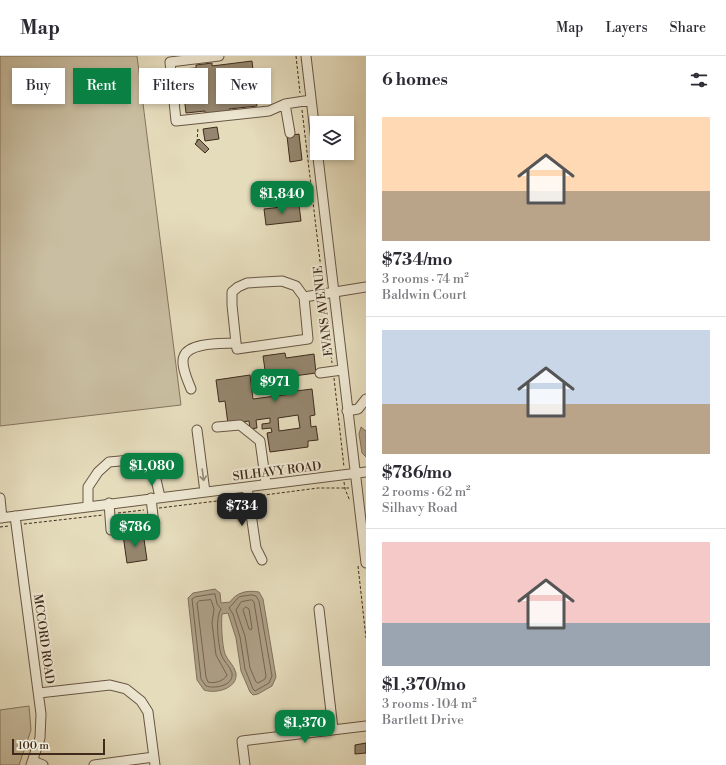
<!DOCTYPE html>
<meta charset="utf-8">
<style>
body{margin:0;font-family:"Libre Bodoni",serif;background:#f2f2f3;color:#2b2b33;height:100vh;display:flex;flex-direction:column;font-size:15px;white-space:nowrap}
*{box-sizing:border-box;margin:0}
p{font-size:13px;color:#7c7c81}
.icon{flex:none;width:22px;height:22px;fill:none;stroke:currentColor;stroke-width:2;stroke-linecap:round;stroke-linejoin:round}
.map{position:relative;flex:1;overflow:hidden}
.sheet{display:flex;flex-direction:column;background:#fff;width:360px}
.sheet>*{flex:none}
.guide{position:absolute;left:12px;top:12px;width:294px;height:36px;display:flex;gap:8px}
.controls{position:absolute;left:310px;top:60px;display:grid;gap:8px}
.controls a{display:grid;place-items:center;width:44px;height:44px;border-radius:0px;background:#fff;box-shadow:0 2px 6px #0003;font-size:20px}
.scale{position:absolute;left:12px;bottom:10px;width:93px;box-sizing:border-box;padding-left:4px;border:2px solid #3f2a1c;border-top:0;font-size:11px;line-height:14px;white-space:nowrap;color:#3f2a1c;-webkit-text-stroke:3px #eee8d3;paint-order:stroke}
.price{position:absolute;translate:-50% -34px;padding:0 9px;border-radius:8px;background:#0b8043;color:#fff;font-size:13px;line-height:26px;filter:drop-shadow(0 1px 2px #0008)}
.price::after{content:'';position:absolute;left:50%;top:24px;width:12px;height:9px;margin-left:-6px;background:inherit;clip-path:polygon(0 0,100% 0,50% 100%)}
.price.selected{background:#222;color:#fff}
ul{padding:0;list-style:none}
li{display:grid;align-content:center;gap:8px;height:212px;padding:0 16px}
li+li{border-top:1px solid #e1e1e2}
li span{display:grid;place-items:center;height:124px;border-radius:0px;color:#555}
li>.icon{margin-inline-start:auto}
span .icon{width:72px;height:72px;fill:#fffc;stroke-width:1}
li b{font-size:17px}
h2{display:flex;justify-content:space-between;align-items:center;height:48px;padding:0 16px;font-size:17px}
.tag{padding:0 14px;border-radius:0px;background:#fff;box-shadow:0 2px 6px #0003;font-size:14px;line-height:36px}
.tag.selected{background:#0b8043;color:#fff}
header{display:flex;align-items:center;gap:24px;box-sizing:border-box;height:56px;padding:0 20px;background:#fff;border-bottom:1px solid #e1e1e2}
header strong{font-size:19px}
nav{display:flex;gap:22px;margin-inline-start:auto;font-size:14px}
main{display:flex;flex:1;min-height:0}
.map>svg:first-child{display:block}
.green{fill:#c9bea1;stroke:#84745e}
.water{fill:#ad9f86;stroke:#81705c}
.lines{fill:none;stroke-linecap:round;stroke-linejoin:round}
.shore{stroke:#766451;stroke-width:1}
.building{fill:#95876f;stroke:#3f2a1c;fill-rule:evenodd}
.minor-casing{stroke:#685644;stroke-width:11}
.path{stroke:#3f2a1c;stroke-width:1;stroke-dasharray:3 2;stroke-linecap:butt}
.minor{stroke:#eee8d3;stroke-width:9}
.oneway{stroke:#968978}
.labels{text-anchor:middle;stroke-width:4;stroke-linejoin:round;paint-order:stroke}
.street-label{font-size:12px;fill:#3f2a1c;stroke:#eee8d3}
</style>
<header>
<strong>Map</strong>
<nav><a>Map</a><a>Layers</a><a>Share</a></nav>
</header>
<main>
<div class="map">
<svg width="366" height="709" viewBox="0 0 366 709">
<rect width="100%" height="100%" fill="#e5dcbc"/>
<filter id="stains"><feTurbulence type="fractalNoise" baseFrequency=".005" numOctaves="4"/><feColorMatrix values="0 0 0 0 .2 0 0 0 0 .09 0 0 0 0 .02 0 0 0 .5 -.17"/></filter>
<radialGradient id="worn" r=".72"><stop offset=".6" stop-color="#630" stop-opacity="0"/><stop offset="1" stop-color="#630" stop-opacity=".3"/></radialGradient>
<path class="green" d="M0 0H137L181 349 0 370Z
M29 650 31 674 19 709H0V654Z"/>
<path class="water" d="M361 371 366 375V401L362 397 359 378Z
M215 533 220 537 221 547 230 546C237 536 247 534 259 536L263 543 276 621 272 630 258 638 253 639 250 636 241 615 236 582 228 557 222 558C221 568 222 589 225 598 228 605 234 609 236 617 238 633 215 638 204 634L197 624 188 542 193 537Z"/>
<g class="lines">
<path class="shore" d="M215 538 217 548 221 553C215 562 218 586 221 598 223 605 230 610 232 617 234 630 214 633 206 630L201 623 192 543 195 541Z
M252 539 256 540 259 545 272 620 269 627 255 635 253 633 245 613 240 581 233 558 229 552 239 541Z
M211 544 214 553 212 567 216 599 227 619C224 625 214 628 208 626L206 621 197 547 199 545Z
M252 544 254 546 266 620 265 623 258 627 256 626 250 612 245 580 236 554 241 546Z
M246 551 249 553 252 572 251 574 249 573 243 554Z"/>
</g>
<path class="building" d="M252 5 257 50 229 53 230 55 205 58V55L186 57 181 13 196 12V9L212 7V10Z
M217 71 219 83 205 85 203 73Z
M299 78 302 104 290 106 287 80Z
M199 83 209 93 205 97 195 88Z
M299 149 301 165 266 169 264 153Z
M285 297 286 302 314 298 316 317 294 320 296 335 312 333 315 359 310 360 311 371 316 370 318 384 308 385V391L270 396 267 377 272 376 271 372 262 373V368L270 367V362L256 364 257 372 250 373 249 365 228 368 225 345 219 346 216 324 250 319 253 343 291 338 289 325 267 328 263 300ZM298 359 300 372 279 375 278 362Z
M143 476 147 504 127 507 123 479Z
M366 687V697L355 698V689Z"/>
<g class="lines">
<defs>
<path id="minor" d="M219 0 170 6 176 65 269 55 285 48 311 44
M306 0 366 507
M285 48 290 77
M236 287 237 293 308 283 304 241
M320 317 342 314
M191 333C188 325 180 309 184 300 190 286 222 288 236 287L232 249V236L238 231 247 227 282 225 296 230 304 241 366 231
M347 355 358 353 366 343
M217 371 240 369 260 385 266 428
M197 374 205 436
M247 431 256 492 262 504
M0 442 2 462
M109 447 111 474 154 469 151 442
M88 450V431L98 416 109 406 131 404 144 408 155 419 160 441
M15 460 41 658 40 682 31 709
M0 462 366 416
M319 553 333 673
M39 637 110 629 126 633 141 645 148 656 155 709
M33 705 43 709
M94 709 154 701
M245 709 242 685 366 670"/>
</defs>
<use href="#minor" class="minor-casing"/>
<path class="path" d="M296 0 300 37
M302 54 323 230
M197 86 198 71
M325 245 332 307
M334 322 344 411
M344 426 345 433 350 445
M257 440 318 432H349
M159 452 242 442
M118 457 144 454
M24 468 103 459
M0 471 9 470
M358 510 366 582"/>
<use href="#minor" class="minor"/>
</g>
<defs><path id="oneway-shaft" d="M-6 0H5M1.5-3L5.5 0L1.5 3" fill="none" stroke-width="1.6" stroke-linecap="round" stroke-linejoin="round"/></defs>
<use class="oneway" href="#oneway-shaft" transform="translate(203 419) rotate(82)"/>
<g class="labels">
<g class="street-label">
<text transform="translate(323 255) rotate(-97)" y="4">EVANS AVENUE</text>
<text transform="translate(277 415) rotate(-7)" y="4">SILHAVY ROAD</text>
<text transform="translate(44 583) rotate(82)" y="4">MCCORD ROAD</text>
</g>
</g>
<rect width="100%" height="100%" filter="url(#stains)"/>
<rect width="100%" height="100%" fill="url(#worn)"/>
</svg>
<div class="controls">
<a><svg class="icon" aria-label="layers" viewBox="0 0 24 24"><path d="M12 4l9 5-9 5-9-5zM3 14l9 5 9-5"/></svg></a>
</div>
<div class="scale">100 m</div>
<b class="price" style="left:282px;top:159px">$1,840</b>
<b class="price" style="left:275px;top:347px">$971</b>
<b class="price" style="left:152px;top:431px">$1,080</b>
<b class="price selected" style="left:242px;top:471px">$734</b>
<b class="price" style="left:135px;top:492px">$786</b>
<b class="price" style="left:305px;top:688px">$1,370</b>
<div class="guide">
<a class="tag">Buy</a>
<a class="tag selected">Rent</a>
<a class="tag">Filters</a>
<a class="tag">New</a>
</div>
</div>
<section class="sheet">
<h2>6 homes<svg class="icon" aria-label="filters" viewBox="0 0 24 24"><path d="M4 7h16M4 17h16"/><circle cx="9" cy="7" r="2"/><circle cx="15" cy="17" r="2"/></svg></h2>
<ul>
<li><span style="background:linear-gradient(#ffd9b3 60%,#b9a48a 0)"><svg class="icon" aria-label="home" viewBox="0 0 24 24"><path d="M3 11l9-7 9 7M6 9v11h12V9"/></svg></span><div><b>$734/mo</b><p>3 rooms · 74 m²</p><p>Baldwin Court</p></div></li>
<li><span style="background:linear-gradient(#c9d6e8 60%,#b9a48a 0)"><svg class="icon" aria-label="home" viewBox="0 0 24 24"><path d="M3 11l9-7 9 7M6 9v11h12V9"/></svg></span><div><b>$786/mo</b><p>2 rooms · 62 m²</p><p>Silhavy Road</p></div></li>
<li><span style="background:linear-gradient(#f6c9c9 65%,#9aa5b1 0)"><svg class="icon" aria-label="home" viewBox="0 0 24 24"><path d="M3 11l9-7 9 7M6 9v11h12V9"/></svg></span><div><b>$1,370/mo</b><p>3 rooms · 104 m²</p><p>Bartlett Drive</p></div></li>
</ul>
</section>
</main>
